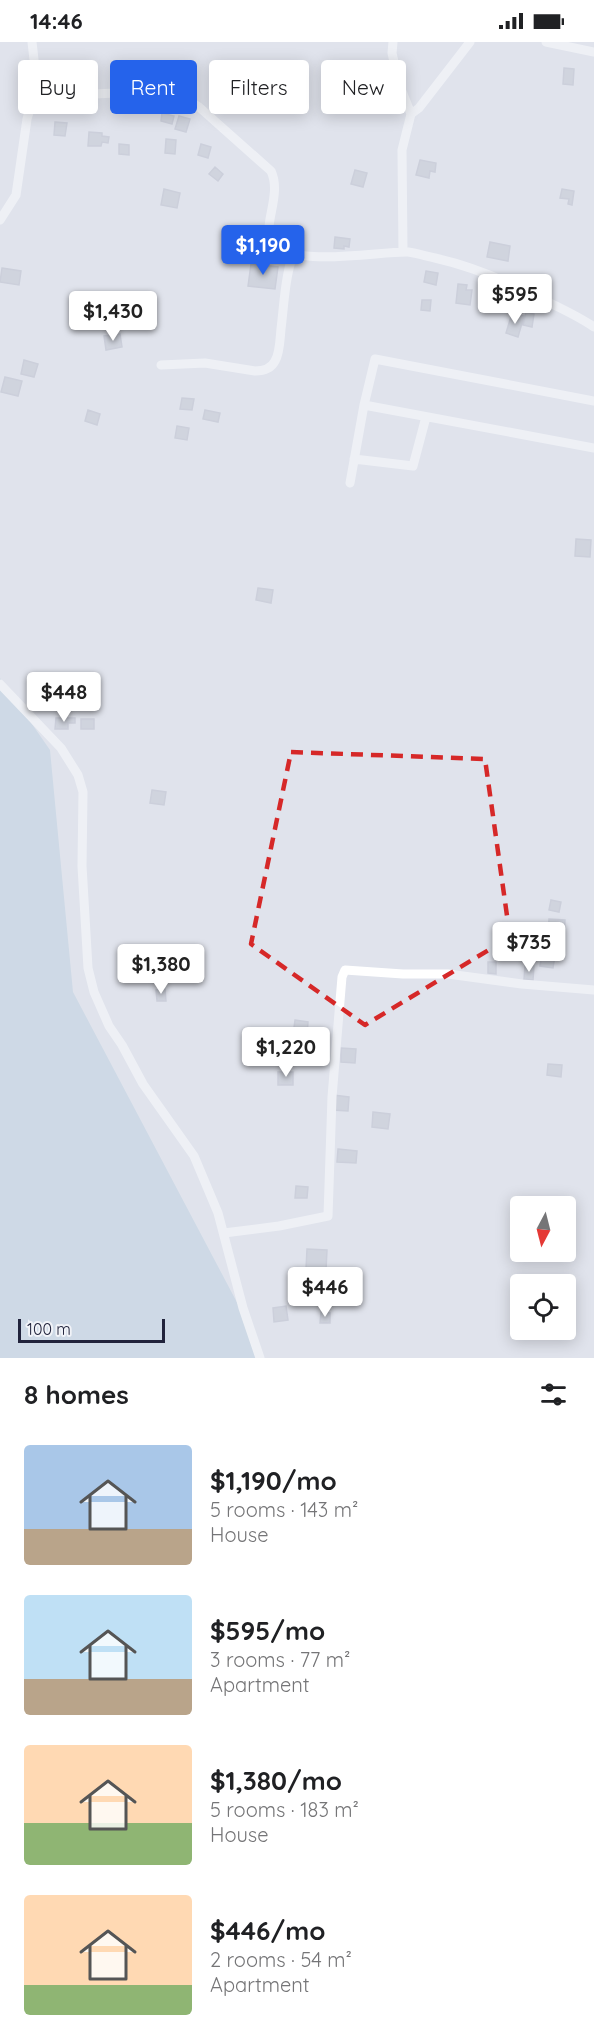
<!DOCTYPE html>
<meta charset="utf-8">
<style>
body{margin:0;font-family:Quicksand,sans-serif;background:#f6f6f6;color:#202124;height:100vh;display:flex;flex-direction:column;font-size:22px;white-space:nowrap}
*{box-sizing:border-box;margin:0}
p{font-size:20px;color:#757577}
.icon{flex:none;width:33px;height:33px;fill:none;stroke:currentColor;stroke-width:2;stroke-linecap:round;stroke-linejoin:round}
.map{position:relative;height:1316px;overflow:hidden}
.side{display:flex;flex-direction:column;background:#fff;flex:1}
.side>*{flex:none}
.hud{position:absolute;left:18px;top:18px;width:558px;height:54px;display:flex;gap:12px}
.needle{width:39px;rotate:187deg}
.buttons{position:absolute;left:510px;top:1154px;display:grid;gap:12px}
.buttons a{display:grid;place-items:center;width:66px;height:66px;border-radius:6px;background:#fff;box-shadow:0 3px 15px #0003;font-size:30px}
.scale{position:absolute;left:18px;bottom:15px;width:147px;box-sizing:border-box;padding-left:6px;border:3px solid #21233c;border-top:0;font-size:16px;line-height:21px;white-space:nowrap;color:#21233c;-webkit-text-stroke:4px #f1f3f8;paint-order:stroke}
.price{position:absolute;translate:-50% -51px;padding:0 14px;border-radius:6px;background:#fff;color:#222;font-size:20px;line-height:39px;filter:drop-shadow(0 2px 3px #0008)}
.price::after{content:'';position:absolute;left:50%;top:36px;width:18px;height:14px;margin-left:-9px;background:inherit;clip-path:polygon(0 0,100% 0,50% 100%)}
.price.active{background:#2563eb;color:#fff}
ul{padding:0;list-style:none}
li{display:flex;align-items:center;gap:18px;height:150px;padding:0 24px}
li span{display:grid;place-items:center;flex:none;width:168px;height:120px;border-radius:6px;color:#555}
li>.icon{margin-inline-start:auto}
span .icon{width:72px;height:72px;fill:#fffc;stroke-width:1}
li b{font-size:26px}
h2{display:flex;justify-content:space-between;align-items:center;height:72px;padding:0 24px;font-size:26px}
.chip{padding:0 21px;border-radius:6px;background:#fff;box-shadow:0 3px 15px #0003;font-size:21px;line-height:54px}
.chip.active{background:#2563eb;color:#fff}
.status{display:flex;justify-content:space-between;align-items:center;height:42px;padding:0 30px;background:#fff;direction:ltr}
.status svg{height:16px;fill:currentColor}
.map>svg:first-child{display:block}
.green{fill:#b8cddd}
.building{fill:#bdc0cc;stroke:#b3b7c5;stroke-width:1.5}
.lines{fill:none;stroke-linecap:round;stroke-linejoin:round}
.minor{stroke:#fff;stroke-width:9}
.marked{fill:none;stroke:#d62828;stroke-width:4.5;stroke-dasharray:12 8;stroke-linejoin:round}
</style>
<div class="status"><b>14:46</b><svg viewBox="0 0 49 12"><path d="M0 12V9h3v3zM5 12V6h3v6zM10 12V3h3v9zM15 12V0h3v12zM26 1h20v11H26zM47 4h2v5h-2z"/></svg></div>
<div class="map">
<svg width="594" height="1316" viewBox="0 0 594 1316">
<rect width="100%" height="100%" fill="#e0e3ec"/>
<path class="green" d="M0 636 50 708 73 950 241 1268 257 1316H0Z"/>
<path class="building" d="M564 26 574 27 573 43 563 42Z
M162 71 174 74 172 82 161 79Z
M179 74 190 77 186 90 175 87Z
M55 80 67 81 65 94 54 93Z
M89 90 102 91V94L109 95 108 101 102 100 101 104H88Z
M166 97 176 98 175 112 165 111Z
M119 102 129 103V113L119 112Z
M201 102 211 105 208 116 198 113Z
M420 118 436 121 435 130 430 129 429 136 416 133Z
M215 125 223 132 218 139 209 132Z
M355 128 367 131 363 145 351 142Z
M164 147 180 151 177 166 161 163Z
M562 147 574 149 572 163 568 162 569 157 560 156Z
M335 195 350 197 349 205 344 204V207L334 206Z
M490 200 510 204 508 219 487 215Z
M251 222 278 225 275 247 248 244Z
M2 226 21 229 19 243 0 240Z
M426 229 438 231 436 243 424 240Z
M458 242 467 243 466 248H472L470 263 456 261Z
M422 258H431L430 269 421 268Z
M526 270 534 272 532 285 523 283Z
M512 271 524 274 518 295 506 291Z
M120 292 122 305 106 308 104 294Z
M24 318 38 322 34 335 21 332Z
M5 335 22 339 18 354 1 350Z
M182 356 194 357 192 368 180 367Z
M88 368 100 372 97 383 85 379Z
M205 368 220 371 218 380 203 377Z
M177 384 189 386 187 398 175 396Z
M576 497 591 498 590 515 575 514Z
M258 546 273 548 271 561 256 558Z
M56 676H75V681H68V687H55Z
M81 677H94V687H81Z
M152 748 166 750 164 763 150 761Z
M551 858 561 860 559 870 549 868Z
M549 877 565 878 564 896 548 895Z
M542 911 555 913 553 926 540 924Z
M488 920H496V932L488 931Z
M191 923 192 932 180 934 179 925Z
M525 924H534L533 938 524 937Z
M165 947 166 959H157L156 948Z
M295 978 308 980 307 994 293 993Z
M341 1006 356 1007 355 1021 341 1020Z
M548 1022 562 1023 561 1035 547 1033Z
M278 1030H293V1043H278Z
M333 1053 349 1055 348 1069 332 1068Z
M373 1070 390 1072 388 1087 372 1085Z
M338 1107 357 1109 356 1121 337 1120Z
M296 1144 308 1145 307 1156H295Z
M307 1207 327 1208 326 1228 306 1227Z
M324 1246 335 1248 333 1262 322 1261Z
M286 1264 288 1278 274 1280 273 1266Z
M321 1270 330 1271V1281H320Z"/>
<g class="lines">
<path class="minor" d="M32 0 37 44H46L94 52 159 49 183 55 199 65 271 129C282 152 263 182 271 197 288 228 377 209 408 210 416 211 426 214 435 216 471 224 500 236 533 253 554 263 575 272 594 285
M393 0 392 11 399 42 411 72 402 108 403 210
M546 0 594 10
M411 72 419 66 470 0
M0 178 16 153 27 77 37 44
M161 323 205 321 255 329C262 329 271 327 275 319 280 311 280 296 281 287 284 262 285 236 293 212
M364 363 375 317 594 359
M354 417 413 424 426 375
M350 441 364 363 594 406
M0 642 61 706 78 733 83 750 82 824 88 926 94 950 109 984 122 1003 143 1042 194 1114 218 1171 243 1266 260 1316
M224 1191 279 1184 328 1174 332 1055 342 935 345 928 403 932H448L522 942 594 948"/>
</g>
<path d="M0 0H594V1316H0ZM291 710 485 717 510 895 365 983 251 902Z" fill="#e0e3ec" fill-opacity=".55" fill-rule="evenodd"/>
<path class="marked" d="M291 710 485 717 510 895 365 983 251 902Z"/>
</svg>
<div class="buttons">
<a><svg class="needle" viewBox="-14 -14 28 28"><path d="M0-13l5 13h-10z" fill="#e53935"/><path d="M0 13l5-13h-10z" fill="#757577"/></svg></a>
<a><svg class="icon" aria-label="locate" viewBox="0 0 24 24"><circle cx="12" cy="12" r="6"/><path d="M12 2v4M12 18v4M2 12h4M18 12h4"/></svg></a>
</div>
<div class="scale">100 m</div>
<b class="price active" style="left:263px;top:234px">$1,190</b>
<b class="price" style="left:515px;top:283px">$595</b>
<b class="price" style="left:113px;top:300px">$1,430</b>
<b class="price" style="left:64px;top:681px">$448</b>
<b class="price" style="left:529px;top:931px">$735</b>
<b class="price" style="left:161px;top:953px">$1,380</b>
<b class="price" style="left:286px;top:1036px">$1,220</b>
<b class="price" style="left:325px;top:1276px">$446</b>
<div class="hud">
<a class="chip">Buy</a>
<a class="chip active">Rent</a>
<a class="chip">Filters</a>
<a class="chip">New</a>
</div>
</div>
<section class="side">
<h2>8 homes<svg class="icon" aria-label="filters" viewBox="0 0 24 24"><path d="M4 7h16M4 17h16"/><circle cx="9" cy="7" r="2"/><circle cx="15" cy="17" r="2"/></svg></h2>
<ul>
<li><span style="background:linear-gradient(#a9c7e8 70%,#b9a48a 0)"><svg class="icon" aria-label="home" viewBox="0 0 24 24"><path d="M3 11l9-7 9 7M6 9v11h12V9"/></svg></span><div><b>$1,190/mo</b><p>5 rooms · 143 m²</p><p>House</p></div></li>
<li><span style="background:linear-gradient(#bfe0f5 70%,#b9a48a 0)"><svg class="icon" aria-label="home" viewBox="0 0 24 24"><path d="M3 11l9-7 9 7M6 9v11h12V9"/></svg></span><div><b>$595/mo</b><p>3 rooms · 77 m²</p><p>Apartment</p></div></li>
<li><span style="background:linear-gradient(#ffd9b3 65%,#8fb573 0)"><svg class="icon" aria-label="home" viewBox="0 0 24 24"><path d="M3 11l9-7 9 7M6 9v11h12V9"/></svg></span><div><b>$1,380/mo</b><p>5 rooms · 183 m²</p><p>House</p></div></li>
<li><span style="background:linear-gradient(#ffd9b3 75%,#8fb573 0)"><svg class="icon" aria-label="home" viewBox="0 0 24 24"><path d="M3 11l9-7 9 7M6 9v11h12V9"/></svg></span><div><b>$446/mo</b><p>2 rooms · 54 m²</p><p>Apartment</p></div></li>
</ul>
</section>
